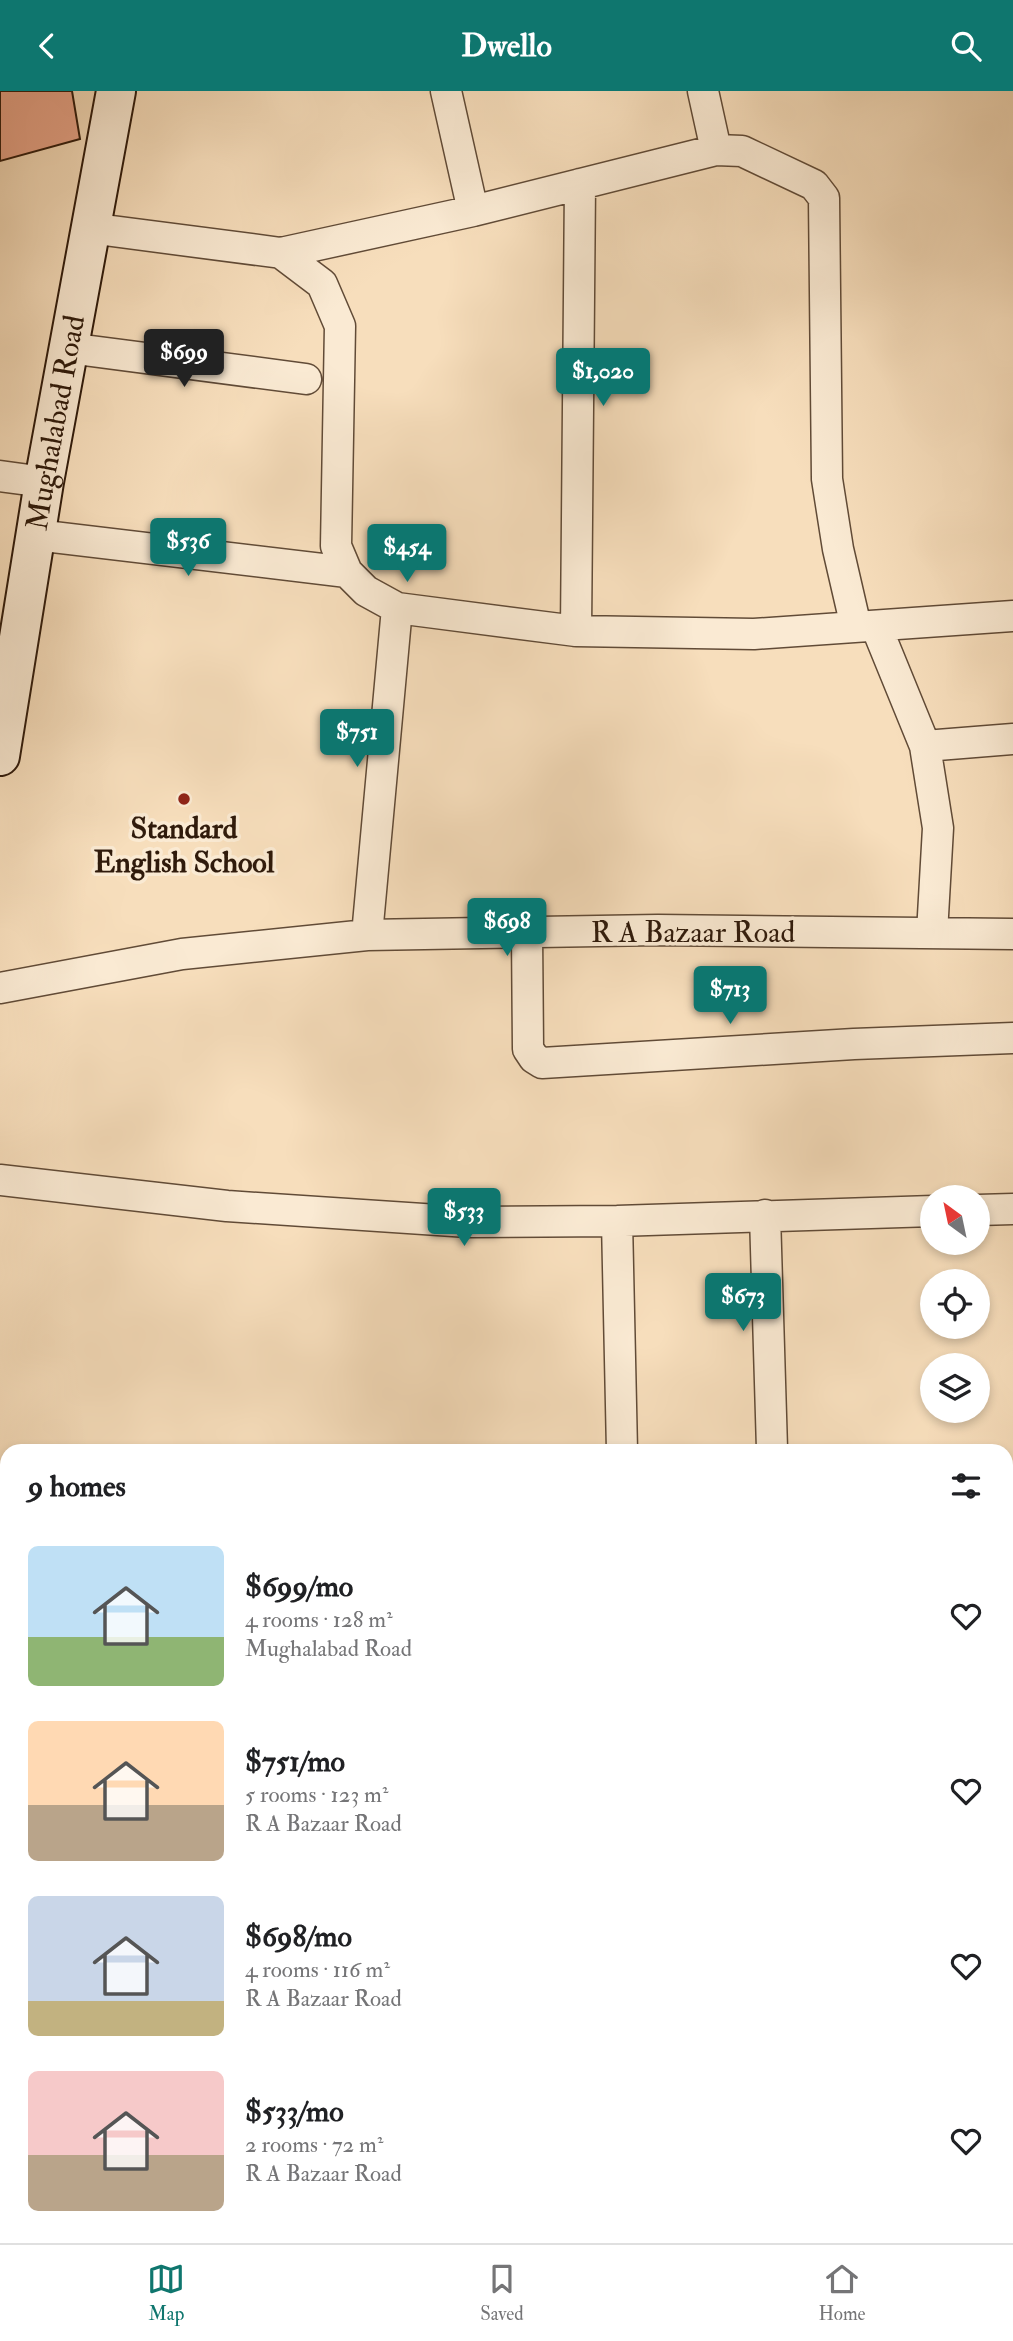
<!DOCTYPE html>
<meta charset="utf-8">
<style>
body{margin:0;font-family:"IM FELL Double Pica",serif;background:#f6f6f6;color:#202124;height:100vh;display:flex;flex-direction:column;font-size:26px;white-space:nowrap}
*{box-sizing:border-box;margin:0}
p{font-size:23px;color:#757577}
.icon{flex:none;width:38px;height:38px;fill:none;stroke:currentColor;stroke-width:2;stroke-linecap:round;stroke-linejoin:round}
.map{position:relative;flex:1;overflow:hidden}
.details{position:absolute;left:0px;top:1353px;width:1013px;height:800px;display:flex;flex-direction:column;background:#fff;border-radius:21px 21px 0 0;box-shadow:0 4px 10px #0003}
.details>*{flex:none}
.needle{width:46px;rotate:327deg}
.controls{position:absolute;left:920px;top:1094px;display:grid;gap:14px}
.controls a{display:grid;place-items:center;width:70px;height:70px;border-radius:50%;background:#fff;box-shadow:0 4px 10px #0003;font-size:35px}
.price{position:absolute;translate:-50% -60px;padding:0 16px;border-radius:7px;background:#0f766e;color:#fff;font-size:23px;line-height:46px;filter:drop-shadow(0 2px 4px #0008)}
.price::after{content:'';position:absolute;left:50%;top:42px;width:21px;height:16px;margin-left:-10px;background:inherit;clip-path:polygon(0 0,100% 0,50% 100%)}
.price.selected{background:#222;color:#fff}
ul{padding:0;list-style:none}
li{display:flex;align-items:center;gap:21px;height:175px;padding:0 28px}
li span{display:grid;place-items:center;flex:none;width:196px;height:140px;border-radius:10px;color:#555}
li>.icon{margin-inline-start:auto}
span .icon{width:84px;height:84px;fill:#fffc;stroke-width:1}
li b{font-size:30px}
h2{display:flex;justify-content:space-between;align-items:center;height:84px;padding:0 28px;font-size:30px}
header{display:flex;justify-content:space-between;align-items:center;height:91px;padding:0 28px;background:#0f766e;color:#fff;font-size:32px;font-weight:700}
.dock{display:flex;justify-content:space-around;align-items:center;height:98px;border-top:2px solid #e0e0e0;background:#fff;font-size:19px;color:#757577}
.dock a{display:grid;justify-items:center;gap:4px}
.dock .selected{color:#0f766e}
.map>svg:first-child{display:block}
.building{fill:#e9a58a;stroke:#2f1a0b;stroke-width:2}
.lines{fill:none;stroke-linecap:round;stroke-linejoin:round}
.street-casing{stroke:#614b37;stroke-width:33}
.secondary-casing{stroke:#2f1a0b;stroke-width:42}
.street{stroke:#faead3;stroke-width:30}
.secondary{stroke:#faead3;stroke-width:38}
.poi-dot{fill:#8f2418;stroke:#faead3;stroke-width:2.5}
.labels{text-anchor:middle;stroke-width:7;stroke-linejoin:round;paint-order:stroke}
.street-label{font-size:30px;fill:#2f1a0b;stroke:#faead3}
.poi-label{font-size:30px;font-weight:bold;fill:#2f1a0b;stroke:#faead3}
</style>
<header><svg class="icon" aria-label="back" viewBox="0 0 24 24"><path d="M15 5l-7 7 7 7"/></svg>Dwello<svg class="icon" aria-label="search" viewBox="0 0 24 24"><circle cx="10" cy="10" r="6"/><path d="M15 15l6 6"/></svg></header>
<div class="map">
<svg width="1013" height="2152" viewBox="0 0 1013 2152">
<rect width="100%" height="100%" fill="#f7debc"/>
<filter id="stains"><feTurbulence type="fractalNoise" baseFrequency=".00286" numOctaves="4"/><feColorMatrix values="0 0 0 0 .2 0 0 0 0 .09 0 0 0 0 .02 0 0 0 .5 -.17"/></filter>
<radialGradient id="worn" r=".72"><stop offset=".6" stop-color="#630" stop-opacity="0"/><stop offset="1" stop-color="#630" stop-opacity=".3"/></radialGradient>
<path class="building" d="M0 0H72L80 48 0 70Z"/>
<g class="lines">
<defs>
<path id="street" d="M446 0 473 120
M703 0 716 59
M89 137 281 162 322 193 340 235 336 455 347 481 366 500 397 517 576 540 754 543 1013 525
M281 162 473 120 716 59 742 60 814 94 824 107 827 388 838 458 856 536
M68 257 306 288
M0 385 44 391
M36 444 347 481
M876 535 925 655 938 737 932 842
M576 540 580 93
M925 655 1013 648
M527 842 528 958 534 967 542 972 854 953 1013 947
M367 844 397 517
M0 897 182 863 367 844 658 839 1013 843
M0 1089 227 1115 468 1131 617 1130 933 1120
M978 1119 1013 1118
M765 1124 772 1358
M617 1130 622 1360
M0 1417 7 1419
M1006 1803 1013 1802
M0 2055 7 2056
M466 2146 468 2152
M554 2146 599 2152
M21 2152V2146
M256 2152V2146
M829 2152 831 2146"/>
<g id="secondary">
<path id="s1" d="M0 665 44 391 116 0"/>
</g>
</defs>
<use href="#street" class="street-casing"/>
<use href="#secondary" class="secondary-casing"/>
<use href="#street" class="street"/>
<use href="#secondary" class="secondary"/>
</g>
<circle class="poi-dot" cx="184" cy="708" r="7"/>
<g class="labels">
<g class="street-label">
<text dy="10" stroke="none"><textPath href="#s1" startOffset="338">Mughalabad Road</textPath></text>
<text x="693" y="851">R A Bazaar Road</text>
</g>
<g class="poi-label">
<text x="184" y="747">Standard<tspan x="184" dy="34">English School</tspan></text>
</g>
</g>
<rect width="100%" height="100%" filter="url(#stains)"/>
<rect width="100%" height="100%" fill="url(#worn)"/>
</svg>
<div class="controls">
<a><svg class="needle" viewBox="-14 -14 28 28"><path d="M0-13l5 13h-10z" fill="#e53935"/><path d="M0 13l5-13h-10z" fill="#757577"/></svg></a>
<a><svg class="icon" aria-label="locate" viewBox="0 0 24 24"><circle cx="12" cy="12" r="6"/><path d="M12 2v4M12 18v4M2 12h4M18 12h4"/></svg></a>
<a><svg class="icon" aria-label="layers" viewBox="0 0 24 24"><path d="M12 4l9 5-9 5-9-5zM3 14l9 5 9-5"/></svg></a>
</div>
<b class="price selected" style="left:184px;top:298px">$699</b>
<b class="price" style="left:603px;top:317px">$1,020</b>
<b class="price" style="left:188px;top:487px">$536</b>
<b class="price" style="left:407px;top:493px">$454</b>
<b class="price" style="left:357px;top:678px">$751</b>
<b class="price" style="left:507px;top:867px">$698</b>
<b class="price" style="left:730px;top:935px">$713</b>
<b class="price" style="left:464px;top:1157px">$533</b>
<b class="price" style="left:743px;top:1242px">$673</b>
<section class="details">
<h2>9 homes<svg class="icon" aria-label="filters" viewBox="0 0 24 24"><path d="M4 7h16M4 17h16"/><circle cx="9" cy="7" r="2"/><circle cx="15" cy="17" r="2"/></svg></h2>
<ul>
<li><span style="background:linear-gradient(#bfe0f5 65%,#8fb573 0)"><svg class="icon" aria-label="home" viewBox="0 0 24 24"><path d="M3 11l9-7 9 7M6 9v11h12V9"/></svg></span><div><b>$699/mo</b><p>4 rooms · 128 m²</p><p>Mughalabad Road</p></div><svg class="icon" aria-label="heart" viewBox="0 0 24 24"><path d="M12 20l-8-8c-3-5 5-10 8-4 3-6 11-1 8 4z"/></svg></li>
<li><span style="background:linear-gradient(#ffd9b3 60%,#b9a48a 0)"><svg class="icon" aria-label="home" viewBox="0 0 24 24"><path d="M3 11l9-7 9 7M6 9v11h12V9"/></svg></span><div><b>$751/mo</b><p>5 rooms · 123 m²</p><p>R A Bazaar Road</p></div><svg class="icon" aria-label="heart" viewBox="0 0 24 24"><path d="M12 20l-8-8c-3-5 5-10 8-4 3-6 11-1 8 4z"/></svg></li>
<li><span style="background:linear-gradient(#c9d6e8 75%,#c2b280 0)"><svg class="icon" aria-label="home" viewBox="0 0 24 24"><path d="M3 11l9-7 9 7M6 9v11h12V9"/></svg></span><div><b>$698/mo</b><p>4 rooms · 116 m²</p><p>R A Bazaar Road</p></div><svg class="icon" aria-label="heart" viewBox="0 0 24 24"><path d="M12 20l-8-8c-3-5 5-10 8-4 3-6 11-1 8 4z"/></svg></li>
<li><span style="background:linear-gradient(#f6c9c9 60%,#b9a48a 0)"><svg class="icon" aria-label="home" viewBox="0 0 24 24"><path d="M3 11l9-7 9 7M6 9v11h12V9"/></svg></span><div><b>$533/mo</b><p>2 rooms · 72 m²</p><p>R A Bazaar Road</p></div><svg class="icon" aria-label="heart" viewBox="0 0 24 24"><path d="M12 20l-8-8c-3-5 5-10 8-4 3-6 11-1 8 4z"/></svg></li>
</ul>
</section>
</div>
<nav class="dock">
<a class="selected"><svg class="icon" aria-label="map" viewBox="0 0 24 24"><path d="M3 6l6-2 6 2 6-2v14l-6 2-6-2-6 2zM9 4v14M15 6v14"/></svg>Map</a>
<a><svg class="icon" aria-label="saved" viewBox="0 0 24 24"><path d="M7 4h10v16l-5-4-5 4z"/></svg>Saved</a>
<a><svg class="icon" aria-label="home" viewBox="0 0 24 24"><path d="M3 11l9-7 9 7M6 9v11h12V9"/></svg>Home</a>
</nav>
